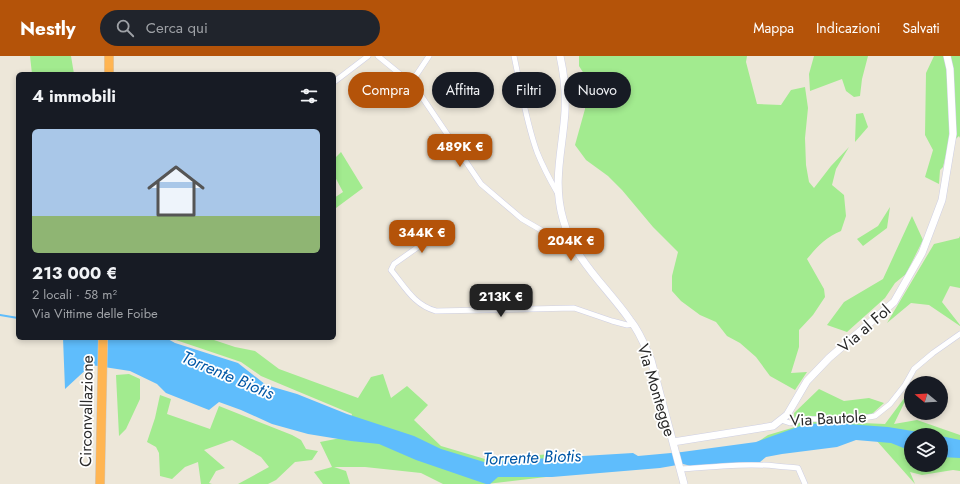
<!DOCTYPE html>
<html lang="it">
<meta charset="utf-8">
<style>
body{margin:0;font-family:Jost,sans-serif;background:#20242c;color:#f1f3f6;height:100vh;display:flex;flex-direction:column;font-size:15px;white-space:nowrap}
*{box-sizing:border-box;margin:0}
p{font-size:13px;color:#9ea1a6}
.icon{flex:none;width:22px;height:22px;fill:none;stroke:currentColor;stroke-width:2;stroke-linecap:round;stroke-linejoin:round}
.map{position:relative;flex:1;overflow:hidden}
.side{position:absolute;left:16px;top:16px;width:320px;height:268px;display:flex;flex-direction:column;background:#171b24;border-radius:6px;box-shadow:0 2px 6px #0003}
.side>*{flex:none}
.hud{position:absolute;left:348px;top:16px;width:380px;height:36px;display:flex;gap:8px}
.needle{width:26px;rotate:288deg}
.fabs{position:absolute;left:904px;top:320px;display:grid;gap:8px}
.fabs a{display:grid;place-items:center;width:44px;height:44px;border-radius:50%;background:#171b24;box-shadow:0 2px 6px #0003;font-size:20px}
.price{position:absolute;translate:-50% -34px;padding:0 9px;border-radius:8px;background:#b45309;color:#fff;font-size:13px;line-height:26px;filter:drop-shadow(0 1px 2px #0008)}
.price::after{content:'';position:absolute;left:50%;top:24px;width:12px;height:9px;margin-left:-6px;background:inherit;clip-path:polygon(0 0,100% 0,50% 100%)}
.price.on{background:#222;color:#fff}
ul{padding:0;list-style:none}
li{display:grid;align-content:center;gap:8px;height:212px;padding:0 16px}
li span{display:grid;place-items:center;height:124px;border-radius:6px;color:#555}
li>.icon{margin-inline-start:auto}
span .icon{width:72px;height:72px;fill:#fffc;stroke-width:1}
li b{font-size:17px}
h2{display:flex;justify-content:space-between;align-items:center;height:48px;padding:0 16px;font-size:17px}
.chip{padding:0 14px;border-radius:18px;background:#171b24;box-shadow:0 2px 6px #0003;font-size:14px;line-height:36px}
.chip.on{background:#b45309;color:#fff}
header{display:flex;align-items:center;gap:24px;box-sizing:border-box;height:56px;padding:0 20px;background:#b45309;color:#fff}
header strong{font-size:19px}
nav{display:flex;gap:22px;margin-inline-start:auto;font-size:14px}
.search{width:280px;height:36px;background:#20242c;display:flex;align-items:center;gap:10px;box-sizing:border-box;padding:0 14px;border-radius:22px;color:#9ea1a6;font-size:15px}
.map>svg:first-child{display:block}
.green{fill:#a2eb8f;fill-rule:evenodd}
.water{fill:#5fbdfc}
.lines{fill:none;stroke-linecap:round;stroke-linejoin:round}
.stream{stroke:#5fbdfc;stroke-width:2}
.street-casing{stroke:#cecfe4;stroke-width:6}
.secondary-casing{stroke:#cecfe4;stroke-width:8}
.highway-casing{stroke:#ccc;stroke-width:10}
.street{stroke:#fff;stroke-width:5}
.secondary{stroke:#fff;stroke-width:7}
.highway{stroke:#ffb552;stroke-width:9}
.labels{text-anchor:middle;stroke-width:3.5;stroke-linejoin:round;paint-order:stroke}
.street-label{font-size:16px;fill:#292929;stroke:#fff}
.water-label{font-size:17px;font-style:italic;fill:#0057a6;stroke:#fff}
</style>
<header>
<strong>Nestly</strong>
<div class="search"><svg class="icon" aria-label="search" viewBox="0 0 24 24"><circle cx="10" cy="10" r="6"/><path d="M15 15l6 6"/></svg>Cerca qui</div>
<nav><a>Mappa</a><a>Indicazioni</a><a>Salvati</a></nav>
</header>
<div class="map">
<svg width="960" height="428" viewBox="0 0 960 428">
<rect width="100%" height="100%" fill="#ede7d9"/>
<path class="green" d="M30 0H71L74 18H32Z
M579 0H747L746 6 757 48 781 49 791 34 805 31 808 52 805 82 806 109 809 126 814 132 831 110 849 91 836 113 832 129 844 139 846 160 841 175C826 181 817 191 807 203L824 233 825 241 813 259 799 274V291L791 317 807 316 795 334 770 320 756 301 740 287 727 280 716 266 700 259 681 245 672 235V220L678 196 653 171 622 134 608 120 586 104 575 89 585 53 586 21 579 10Z
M814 0H868L862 23 860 40 854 41 846 35 842 23 810 35 809 18Z
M934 0H960V82L959 80 948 90 943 111 940 114 939 128 925 121 933 94 925 79 926 17Z
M863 57 868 71 855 86 856 58Z
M341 96 363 132 336 152 334 151V142L343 136 334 119V103Z
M890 151 887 172 863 190 857 183 878 170Z
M912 160 923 184 906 218 895 227 885 242 847 276 827 269 844 246 883 223Z
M960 180V232L950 230 942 246 960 269V270L929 249 911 247 887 267 934 188 959 182Z
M170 282H208L235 291 255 295 279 313 358 342 371 321 383 318 391 342 407 330 428 349 414 364 441 390 485 403 552 398 546 421 487 428H443L421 417 365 411H334L346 415 350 428H323L314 416 332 411 320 386 346 381 352 358 261 320 241 306Z
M129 318 140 323V343L126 373 119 380 116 319Z
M819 333 844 345 869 342 884 347 862 367 885 368 911 333 894 368 917 364 960 379V415L953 414 922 419 910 416 915 428 876 384 851 383 753 389 768 379 795 371 794 357ZM911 379H941V409H911Z
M160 339 171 343 167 358 210 373 219 350 292 379 301 384 306 393 318 395 312 404 295 406 276 424 268 428H238L269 411 261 401 232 384 204 394 225 412 216 415 209 427 212 428H201L198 406 185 411 172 423 160 420 159 397 156 391 147 386 155 362Z"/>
<path class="water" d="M63 282H166L175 287 238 307 266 329 297 338 347 358 414 380 441 393 484 406 633 397 638 400 682 396 756 386 806 368 833 367 888 371 937 379H911V395L891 387 856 384 837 391 782 398 766 401 760 406H747L691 410 683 408 660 412 552 421H498L490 428H486L416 404 379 388 351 385 308 378 272 368 241 354 219 346 209 354 166 337 157 328 130 315 91 309 65 333Z
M941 380 960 384V402L941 401Z"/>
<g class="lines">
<path class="stream" d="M0 259 18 262"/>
<defs>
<path id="street" d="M378 0 411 27 422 41 481 128 522 163 553 181 570 184
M514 0C521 32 526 66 537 96 543 111 550 124 558 138
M334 26 368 0
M411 27 429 0
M442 174 394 208 391 214C405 231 414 249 436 255L574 252 612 265 627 269 633 268
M781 364 790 367 802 363H857L875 360 890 348 905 329 914 313 933 297 960 278
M680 413C712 411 744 407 776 410 783 411 790 411 798 412L805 428"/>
<path id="secondary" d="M560 0C564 18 566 36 565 55 563 92 552 125 563 163 574 204 607 231 630 264 640 276 645 290 651 304L684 428
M673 386 773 370 787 359 807 325 829 302 894 246 922 197 942 144 953 78 950 13 947 0"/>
<path id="highway" d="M109 18V0
M100 428 103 282"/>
</defs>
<use href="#street" class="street-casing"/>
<use href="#secondary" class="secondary-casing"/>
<use href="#highway" class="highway-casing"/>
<use href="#street" class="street"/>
<use href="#secondary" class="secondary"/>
<use href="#highway" class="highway"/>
</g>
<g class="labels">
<g class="street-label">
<text transform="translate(864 272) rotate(-41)" y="6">Via al Fol</text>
<text transform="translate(657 334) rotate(73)" y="6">Via Montegge</text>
<text transform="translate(86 355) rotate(-89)" y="6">Circonvallazione</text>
<text transform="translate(828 362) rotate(-3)" y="6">Via Bautole</text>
</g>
<g class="water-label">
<text transform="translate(228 319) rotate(23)" y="6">Torrente Biotis</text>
<text transform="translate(532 401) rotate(-2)" y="6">Torrente Biotis</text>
</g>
</g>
</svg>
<div class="fabs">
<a><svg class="needle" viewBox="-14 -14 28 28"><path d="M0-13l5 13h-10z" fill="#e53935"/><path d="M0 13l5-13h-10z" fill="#9ea1a6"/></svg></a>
<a><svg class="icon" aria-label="layers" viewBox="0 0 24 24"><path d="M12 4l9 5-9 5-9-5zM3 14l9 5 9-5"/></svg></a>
</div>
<b class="price" style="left:460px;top:112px">489K €</b>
<b class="price" style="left:422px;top:198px">344K €</b>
<b class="price" style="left:571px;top:206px">204K €</b>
<b class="price on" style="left:501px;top:262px">213K €</b>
<div class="hud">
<a class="chip on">Compra</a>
<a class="chip">Affitta</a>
<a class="chip">Filtri</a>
<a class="chip">Nuovo</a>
</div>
<section class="side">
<h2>4 immobili<svg class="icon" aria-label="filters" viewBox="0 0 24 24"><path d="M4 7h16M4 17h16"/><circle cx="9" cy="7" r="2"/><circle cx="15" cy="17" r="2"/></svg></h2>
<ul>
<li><span style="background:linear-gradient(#a9c7e8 70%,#8fb573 0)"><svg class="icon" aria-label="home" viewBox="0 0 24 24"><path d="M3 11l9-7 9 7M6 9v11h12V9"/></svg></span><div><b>213 000 €</b><p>2 locali · 58 m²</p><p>Via Vittime delle Foibe</p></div></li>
</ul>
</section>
</div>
